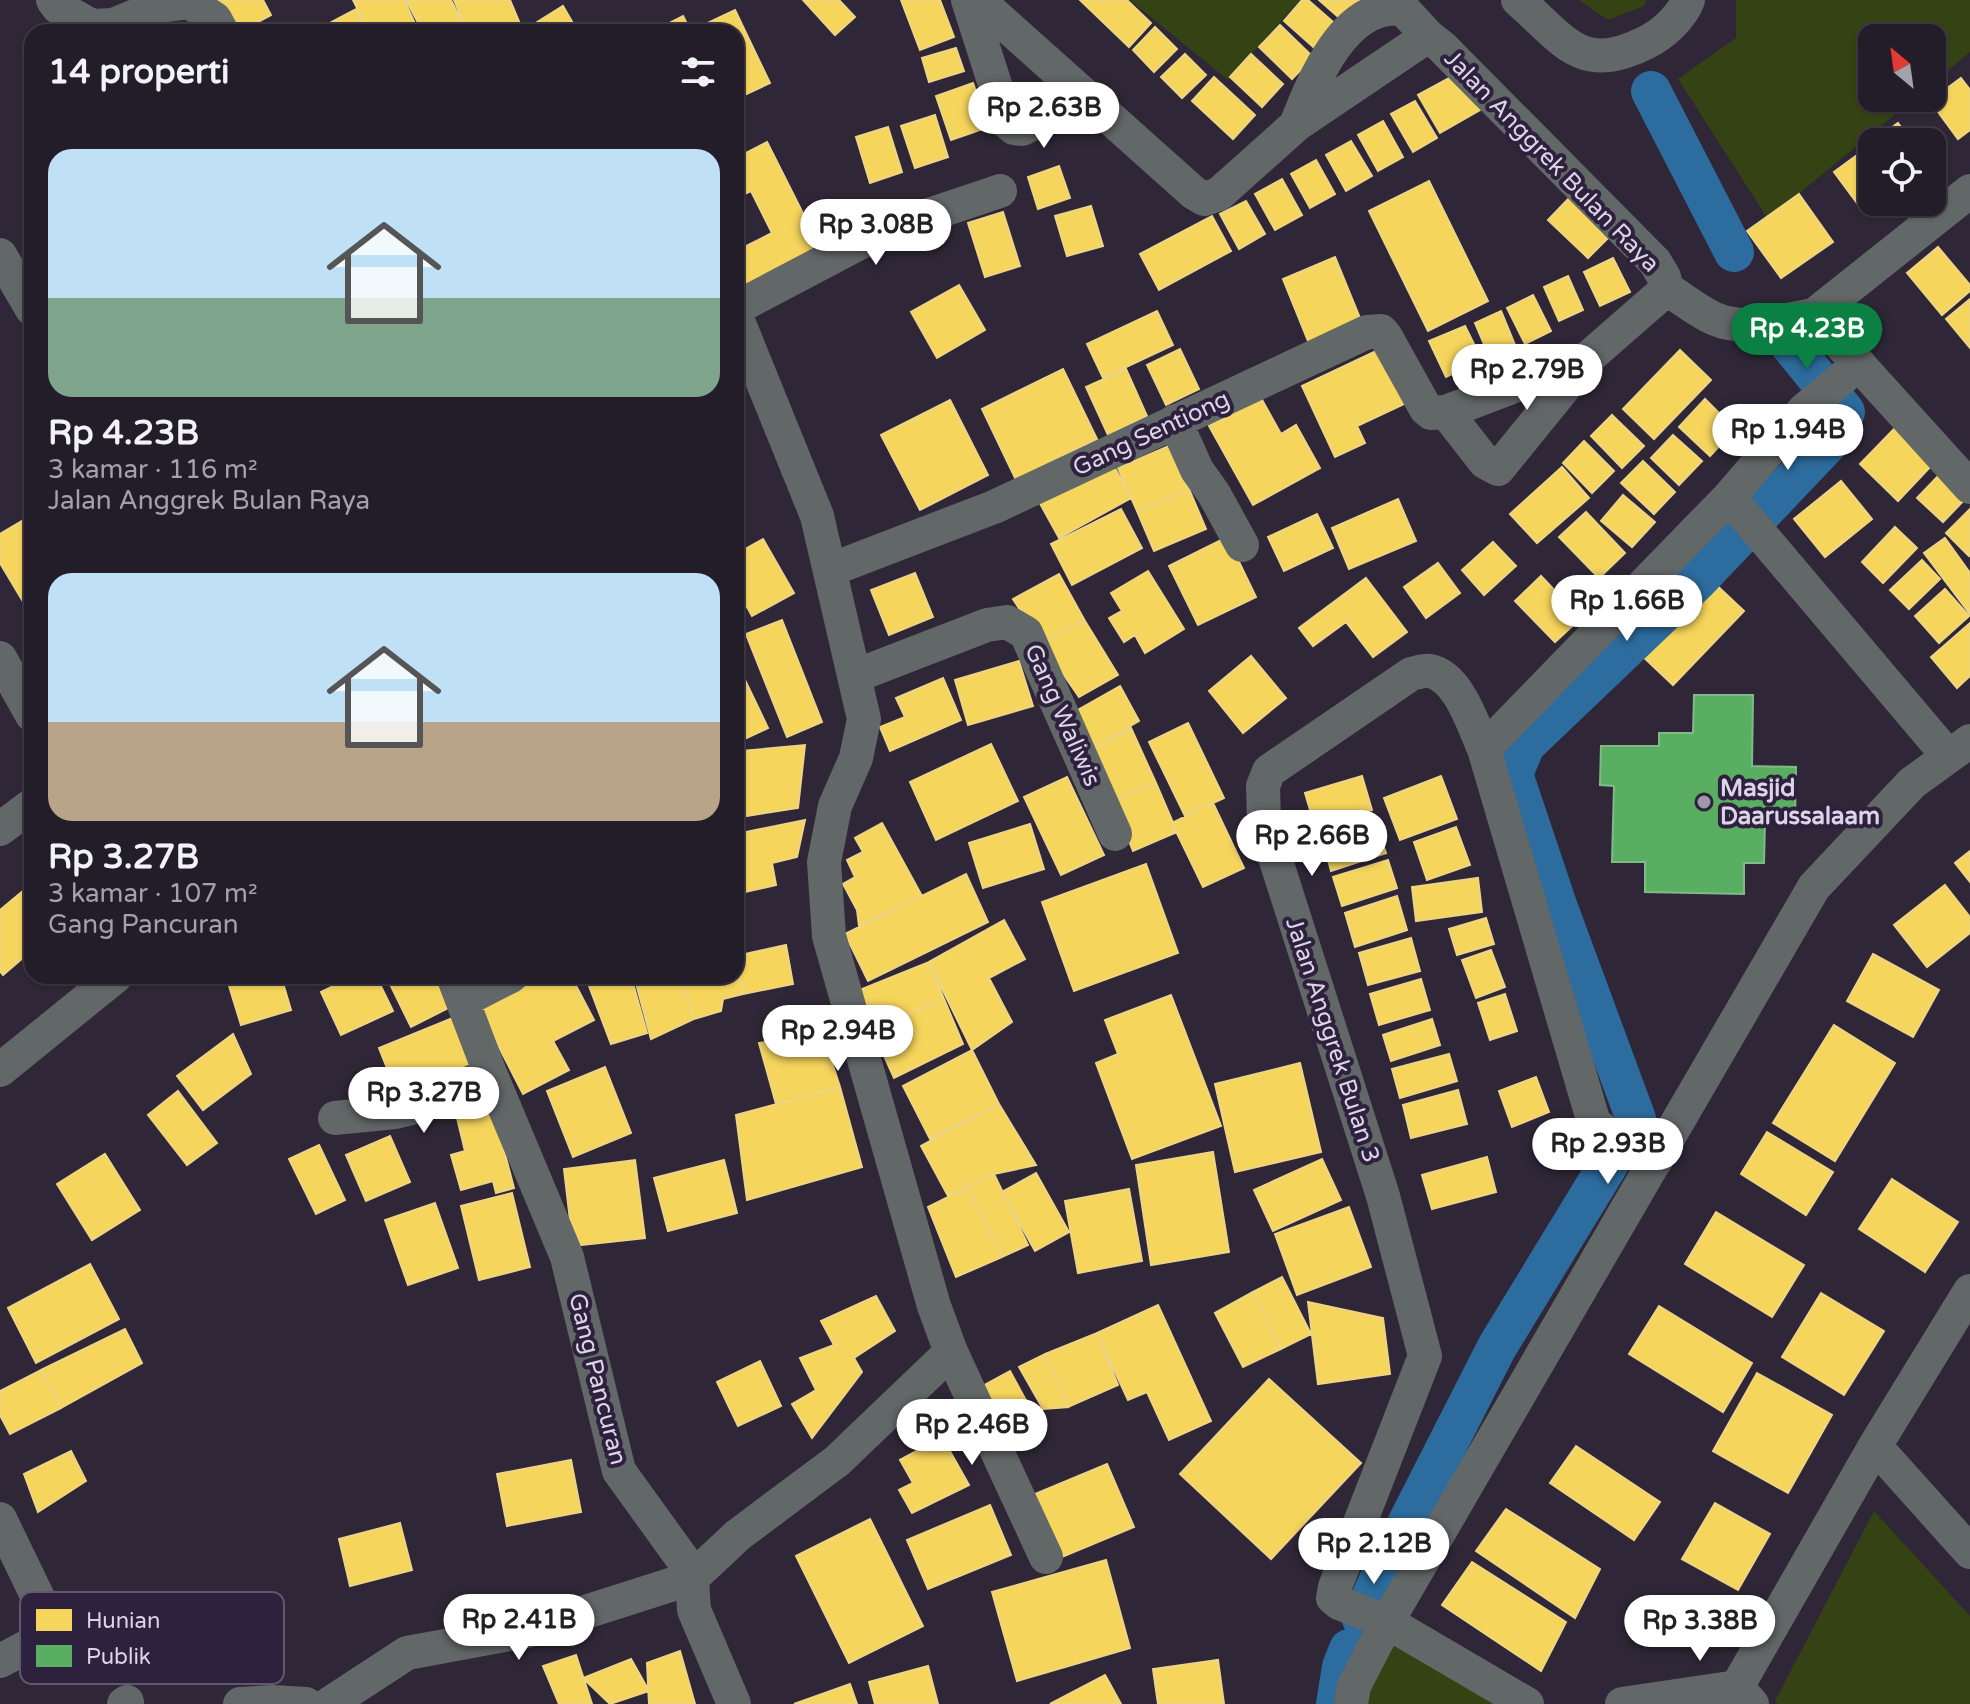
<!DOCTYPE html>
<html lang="id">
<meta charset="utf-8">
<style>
body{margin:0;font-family:"Varela Round",sans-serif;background:#2b2631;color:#f1f3f6;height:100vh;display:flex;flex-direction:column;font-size:30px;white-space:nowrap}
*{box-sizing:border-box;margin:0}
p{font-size:26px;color:#a3a2a8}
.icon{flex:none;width:44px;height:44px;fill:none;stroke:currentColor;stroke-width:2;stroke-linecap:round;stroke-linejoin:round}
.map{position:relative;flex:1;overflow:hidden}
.side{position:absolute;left:24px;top:24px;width:720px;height:960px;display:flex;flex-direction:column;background:#231d29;border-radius:24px;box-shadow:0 2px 6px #0004,0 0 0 2px #403b46}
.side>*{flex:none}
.needle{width:52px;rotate:331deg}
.tools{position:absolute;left:1858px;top:24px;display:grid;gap:16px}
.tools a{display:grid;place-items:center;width:88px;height:88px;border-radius:16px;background:#231d29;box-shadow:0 2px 6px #0004,0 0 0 2px #403b46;font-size:40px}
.price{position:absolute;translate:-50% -68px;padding:0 18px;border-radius:28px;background:#fff;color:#222;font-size:26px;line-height:52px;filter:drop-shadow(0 2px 4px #0008)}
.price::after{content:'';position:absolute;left:50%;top:48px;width:24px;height:18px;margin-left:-12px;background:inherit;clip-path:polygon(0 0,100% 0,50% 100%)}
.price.on{background:#0b8043;color:#fff}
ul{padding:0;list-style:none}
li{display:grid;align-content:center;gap:16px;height:424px;padding:0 24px}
li span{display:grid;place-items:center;height:248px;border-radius:24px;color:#555}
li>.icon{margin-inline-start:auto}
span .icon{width:144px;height:144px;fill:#fffc;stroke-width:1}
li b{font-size:34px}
h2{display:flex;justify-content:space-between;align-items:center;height:96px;padding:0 24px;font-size:34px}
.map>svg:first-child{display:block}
.green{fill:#354214}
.homes{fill:#f6d55c;stroke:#eed586;stroke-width:2}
.public{fill:#5aae61;stroke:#81ba89;stroke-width:2}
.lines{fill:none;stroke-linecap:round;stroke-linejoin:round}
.canal{stroke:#2d6c9e;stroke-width:40}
.minor{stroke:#626767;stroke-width:34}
.poi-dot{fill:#9f98a9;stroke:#2e213d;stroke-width:3}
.labels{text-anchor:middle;stroke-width:8;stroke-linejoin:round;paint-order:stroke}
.street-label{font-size:24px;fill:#dcd5e7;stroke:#2e213d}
.poi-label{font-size:24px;font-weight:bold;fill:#dcd5e7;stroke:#2e213d;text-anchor:start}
.key{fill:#2e213d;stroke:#625770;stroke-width:2}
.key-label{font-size:22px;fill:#dcd5e7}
</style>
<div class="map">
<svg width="1970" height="1704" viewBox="0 0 1970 1704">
<rect width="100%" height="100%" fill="#2f2737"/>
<path class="green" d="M1130 0H1300L1228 80Z
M1579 0H1647L1644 6 1608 20Z
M1736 0H1970V52L1932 84V38H1872V98H1915L1768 219 1678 79 1736 38Z
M1874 1511 1970 1616V1704H1777L1775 1701Z
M1387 1622 1527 1704H1351Z"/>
<path class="homes" d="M212 0H263L271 15 239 32H229Z
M353 0H404L419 32H369Z
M406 0H451L467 32H423Z
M454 0H510L523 31 468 32Z
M803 0H839L855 17 835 35Z
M901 0H940L954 37 920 50Z
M1080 0H1127L1151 23 1129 47Z
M1302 0H1308L1340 28 1319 52 1284 21Z
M1319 0H1361L1343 21Z
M563 6 578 32H524L523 31Z
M356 9 368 32H313Z
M735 10 770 83 736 99V32H699L697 28Z
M683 16 691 32H652Z
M1280 25 1313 57 1292 79 1259 47Z
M1155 27 1177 49 1154 72 1133 50Z
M956 48 964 71 929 82 922 58Z
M1185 54 1206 75 1182 98 1161 77Z
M1251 54 1283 84 1262 107 1230 77Z
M1460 72 1482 109 1440 133 1418 95Z
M1214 77 1255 115 1233 139 1192 101Z
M1961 78 1970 90V130L1958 139 1930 101Z
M973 83 989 127 951 140 936 96Z
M1415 101 1437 138 1413 152 1391 114Z
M935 115 948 157 915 168 901 126Z
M1383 121 1403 157 1378 171 1358 135Z
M1898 123 1912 142H1872V150L1868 145Z
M888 127 902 172 870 183 856 137Z
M1351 141 1372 176 1346 191 1326 155Z
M767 142 824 255 747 293 736 272V251L772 233 751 191 736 198V158Z
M1860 153 1872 169V191L1857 203 1834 172Z
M1316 160 1335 194 1310 208 1291 174Z
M1059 166 1070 198 1038 209 1028 177Z
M1282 179 1302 215 1275 230 1255 194Z
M1429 181 1488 301 1428 331 1369 211Z
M1575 192 1616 230 1588 258 1548 220Z
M1799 194 1833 242 1781 278 1747 231Z
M1246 201 1265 234 1239 249 1220 214Z
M1091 206 1103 246 1067 256 1055 216Z
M1003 212 1020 266 985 277 968 223Z
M1212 216 1231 251 1159 290 1140 254Z
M1938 247 1970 285V291L1942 315 1907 273Z
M1335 257 1362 323 1310 346 1283 279Z
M1613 258 1630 292 1600 306 1584 272Z
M1568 276 1583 310 1559 321 1544 287Z
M959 285 985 330 937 358 911 312Z
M1533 295 1551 331 1525 344 1507 308Z
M1970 299V348L1946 319Z
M1157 311 1173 345 1103 378 1087 344Z
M1501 311 1515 345 1489 356 1475 323Z
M1465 326 1482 360 1446 377 1429 341Z
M1180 349 1199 389 1166 405 1147 365Z
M1378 350 1404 404 1357 426 1365 443 1335 457 1302 386Z
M1680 350 1711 380 1654 439 1623 409Z
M1063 369 1097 439 1016 480 982 409Z
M1126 369 1147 416 1108 435 1086 387Z
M1261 398 1281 434 1296 425 1320 468 1253 505 1209 426Z
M1705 399 1735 429 1710 456 1679 427Z
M950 400 988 475 920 510 881 435Z
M1612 415 1644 446 1622 468 1591 436Z
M1895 428 1932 465 1898 501 1860 464Z
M1673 435 1702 461 1679 485 1651 458Z
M1584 441 1614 471 1592 493 1563 463Z
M1171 445 1189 489 1137 511 1118 468Z
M1110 459 1131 498 1059 538 1037 498Z
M1643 461 1675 492 1654 514 1621 483Z
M1562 467 1589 498 1537 543 1510 514Z
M1944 470 1970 494 1943 522 1917 498Z
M1841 481 1872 519 1825 557 1794 519Z
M1189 489 1206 529 1154 551 1137 511Z
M1623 495 1655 522 1632 547 1601 521Z
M1398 499 1416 541 1349 569 1332 528Z
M1121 509 1142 548 1072 585 1051 544Z
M1970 509V555L1969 556 1946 533Z
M1586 512 1625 553 1599 578 1559 537Z
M1317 514 1333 548 1284 571 1268 537Z
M32 515V601L25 605 0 563V534Z
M1895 527 1917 548 1883 583 1862 562Z
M1227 537 1256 597 1198 625 1169 566Z
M1945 538 1970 573V614L1924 553Z
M763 539 794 593 752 616 736 587V554Z
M1493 542 1516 566 1484 595 1462 570Z
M1922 560 1940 579 1909 609 1890 590Z
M1438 563 1460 593 1426 618 1404 587Z
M1148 571 1184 629 1145 653 1135 635 1124 642 1109 618 1122 611 1111 593Z
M915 573 933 617 889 635 871 590Z
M1059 574 1085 621 1041 642 1013 599Z
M1541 576 1581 618 1555 642 1515 601Z
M1366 578 1407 632 1373 657 1346 622 1313 646 1299 628Z
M1710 579 1744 611 1673 685 1639 653Z
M1945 589 1969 616 1939 643 1915 616Z
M782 620 822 722 787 737 746 634Z
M1085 621 1118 675 1079 697 1041 642Z
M1970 623V676L1957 688 1931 657Z
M1251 656 1286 698 1243 733 1209 691Z
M1019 661 1033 706 968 725 955 680Z
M943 678 961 720 890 751 880 727 905 717 896 698Z
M745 680 768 728 736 743V685Z
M1120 686 1139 721 1088 751 1067 716Z
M1188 723 1224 798 1185 816 1149 742Z
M1131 728 1156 783 1113 801 1088 751Z
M991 744 1018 801 936 840 910 782Z
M805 745 798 808 740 817 742 751Z
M1362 776 1372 810 1315 827 1305 793Z
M1441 776 1457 819 1400 840 1384 798Z
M1067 777 1104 855 1061 875 1024 797Z
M1156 783 1177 832 1133 851 1113 801Z
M1213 803 1244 868 1203 887 1172 823Z
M805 820 797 857 772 863 776 885 736 894V834Z
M1375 821 1386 853 1331 871 1322 838Z
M882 823 922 896 859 926 857 910 843 884 855 877 847 860 863 852 855 838Z
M1030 824 1044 869 983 888 969 843Z
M1456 827 1470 865 1427 880 1414 842Z
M1970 851V882L1955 863Z
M1388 860 1397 888 1342 906 1333 877Z
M1146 864 1178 953 1074 991 1042 902Z
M966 874 988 922 868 981 845 934Z
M1478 878 1482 912 1416 921 1412 887Z
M1945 885 1970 917V933L1927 967 1894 925Z
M23 891 32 902V950L3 975 0 971V910Z
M1397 896 1407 930 1355 947 1345 913Z
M1486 918 1494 944 1457 955 1449 929Z
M1004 920 1025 959 989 978 1012 1022 972 1050 929 962Z
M1411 938 1420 971 1368 985 1359 953Z
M786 945 793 984 743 994 736 956Z
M1491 950 1505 987 1476 998 1462 960Z
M1873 954 1939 990 1913 1037 1847 1001Z
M736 956 743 994 723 999 721 1011 694 1019 682 976H736Z
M929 962 944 999 872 1029 857 991Z
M226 976H281L291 1010 241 1025Z
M354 976H376L393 1011 341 1035 321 992Z
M386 976H441L456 1004 411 1027Z
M547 976H571L594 1020 553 1041 569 1070 523 1094 480 1010Z
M591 976H631L647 1033 611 1044 586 978Z
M634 976H682L694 1019 651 1039Z
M1421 979 1430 1010 1379 1025 1370 994Z
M1505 994 1517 1031 1490 1040 1478 1003Z
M1171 995 1221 1126 1132 1159 1096 1063 1118 1054 1105 1020Z
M944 999 963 1044 894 1078 872 1029Z
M455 1017 477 1072 434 1090 430 1080 397 1093 379 1048Z
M1432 1019 1440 1045 1391 1061 1383 1035Z
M1834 1025 1895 1063 1835 1161 1773 1123Z
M233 1034 251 1074 203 1110 177 1076Z
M823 1035 840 1087 776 1104 759 1043Z
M972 1050 999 1104 930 1139 903 1086Z
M1449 1054 1457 1081 1400 1098 1392 1069Z
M1300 1063 1321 1152 1235 1172 1215 1084Z
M605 1067 631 1133 573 1157 547 1091Z
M1536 1077 1549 1112 1512 1127 1499 1091Z
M840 1087 862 1167 747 1200 736 1115Z
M1458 1090 1467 1124 1411 1138 1403 1105Z
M178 1091 217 1143 187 1165 148 1115Z
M999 1104 1036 1165 994 1174 948 1196 921 1146Z
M493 1109 514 1188 496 1193 493 1181 461 1190 451 1155 465 1151 457 1118Z
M1767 1132 1833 1172 1806 1215 1741 1174Z
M390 1136 410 1182 366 1201 346 1155Z
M319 1145 345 1200 316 1214 289 1159Z
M1213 1152 1229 1252 1151 1265 1136 1165Z
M105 1154 140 1210 92 1240 57 1184Z
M1487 1157 1496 1192 1432 1209 1422 1175Z
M1322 1159 1341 1200 1273 1231 1254 1190Z
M635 1160 645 1238 573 1246 564 1169Z
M724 1160 737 1213 668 1231 654 1178Z
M1036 1173 1069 1232 1035 1251 1002 1192Z
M994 1174 1028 1245 1002 1257 968 1187Z
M1892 1179 1958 1222 1925 1272 1859 1229Z
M968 1187 1002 1257 956 1277 928 1207Z
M1129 1189 1142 1261 1078 1273 1065 1201Z
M512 1193 530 1267 479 1280 461 1206Z
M435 1203 458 1268 408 1285 385 1220Z
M1349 1207 1371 1267 1297 1295 1275 1234Z
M1716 1212 1804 1265 1772 1317 1685 1264Z
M90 1264 119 1319 36 1363 8 1308Z
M1282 1277 1311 1334 1281 1349 1253 1292Z
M1253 1292 1281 1349 1243 1367 1215 1313Z
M1821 1293 1884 1331 1844 1395 1782 1357Z
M876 1296 895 1331 854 1358 862 1372 812 1438 792 1404 816 1390 800 1358 834 1345 821 1321Z
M1308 1302 1383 1318 1390 1374 1318 1384Z
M1158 1305 1211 1421 1169 1440 1147 1392 1128 1400 1097 1333Z
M1659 1306 1752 1363 1723 1412 1629 1354Z
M125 1329 142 1363 61 1408 41 1370Z
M1097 1333 1118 1385 1068 1407 1045 1354Z
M1045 1354 1068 1407 1043 1409 1019 1367Z
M760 1361 781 1406 738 1426 717 1382Z
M41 1370 61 1408 10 1434 0 1415V1391Z
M1010 1371 1035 1417 1005 1433 981 1387Z
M1757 1373 1832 1415 1788 1493 1713 1451Z
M1269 1379 1361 1463 1271 1559 1180 1474Z
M942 1437 969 1485 912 1513 899 1490 913 1483 900 1460Z
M1576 1446 1660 1502 1634 1540 1550 1483Z
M71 1451 86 1481 38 1512 24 1474Z
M571 1460 581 1512 507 1526 497 1474Z
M1107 1464 1134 1527 1062 1557 1035 1494Z
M1715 1503 1770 1534 1738 1590 1682 1559Z
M990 1505 1011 1555 928 1589 907 1540Z
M1506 1509 1600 1569 1575 1618 1476 1551Z
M870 1519 923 1626 849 1663 796 1556Z
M400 1523 412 1570 350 1586 339 1539Z
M1106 1560 1130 1648 1017 1681 992 1592Z
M1472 1562 1566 1622 1541 1671 1442 1605Z
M680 1651 695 1704H649L647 1663Z
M576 1655 592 1704H559L543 1666Z
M631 1659 649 1691 610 1704 583 1678Z
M1218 1660 1224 1704H1158L1153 1669Z
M928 1666 938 1704H875L869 1682Z
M1105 1675 1121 1704H1050Z
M850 1684 857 1704H794Z"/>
<path class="public" d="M1694 695H1753L1752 766 1796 767 1795 821H1765L1764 863H1744V894L1645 892V862H1612L1614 786 1600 785 1601 746H1659V733H1693Z"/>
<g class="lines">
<path class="canal" d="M1651 91 1734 252
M1362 1619 1382 1573 1497 1347 1636 1119 1558 908 1513 774 1525 745 1698 580 1831 440 1845 412 1788 342
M1336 1704 1342 1667 1349 1649"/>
<path class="minor" d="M53 0 58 7 92 26 113 25 160 6 189 2 215 19 222 32
M968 0 1007 122 1014 128 1022 129 1088 97
M978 0 1194 193 1204 199 1219 194 1296 125 1428 36 1442 47 1655 262 1664 277 1667 289C1683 299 1699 312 1715 319 1745 332 1784 320 1814 315L1970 487
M1518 0C1565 41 1581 75 1645 43 1662 35 1681 18 1688 0
M1296 125C1313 81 1345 1 1403 9L1428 36
M0 255 32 309
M736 308 884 230 1000 191
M1814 315 1970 191
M1446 412 1485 462 1498 469 1588 358 1667 289
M1175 421 1197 470 1214 494 1242 545
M1729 497 1948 756
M830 570 994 507 1367 332 1381 331 1386 337 1426 409 1431 413 1446 412 1588 358
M0 658 32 715
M855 676 987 625 1007 622 1026 633 1115 834
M1484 749 1729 497 1804 410 1859 364
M0 829 32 805
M453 976 490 1073 567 1257 619 1471 694 1575
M464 1000 511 976
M0 1070 116 976
M335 1118 395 1112 424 1105 490 1073
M951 1352 1046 1557
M1875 1446 1970 1552
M0 1519 44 1610 38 1641 0 1661
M1737 1687 1875 1446 1970 1291
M124 1704 127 1702
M240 1704 273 1702 306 1704
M329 1704 407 1653 526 1631 692 1578
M734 1704 694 1610 692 1578 738 1535 837 1461 951 1352 934 1306 829 936 824 862 835 806 856 758 864 719 817 516 736 316
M1351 1704 1354 1686 1387 1622 1814 887 1912 783 1970 741
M1527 1704 1387 1622 1339 1603 1333 1598 1335 1587 1425 1356 1383 1196 1264 823 1263 786 1269 771 1411 674C1416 673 1424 670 1430 671 1459 677 1473 725 1484 749L1594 1123 1615 1139 1656 1160
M1622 1704 1737 1687 1752 1704"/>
</g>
<circle class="poi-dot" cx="1704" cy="802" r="8"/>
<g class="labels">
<g class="street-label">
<text transform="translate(1552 161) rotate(46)" y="8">Jalan Anggrek Bulan Raya</text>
<text transform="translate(1151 433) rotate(-25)" y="8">Gang Sentiong</text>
<text transform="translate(1063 715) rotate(66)" y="8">Gang Waliwis</text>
<text transform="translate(1333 1040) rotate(72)" y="8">Jalan Anggrek Bulan 3</text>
<text transform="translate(598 1379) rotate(76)" y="8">Gang Pancuran</text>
</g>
<g class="poi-label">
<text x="1720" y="796">Masjid<tspan x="1720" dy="28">Daarussalaam</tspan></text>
</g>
</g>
<rect x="20" y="1592" width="264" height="92" rx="12" class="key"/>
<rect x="36" y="1609" width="36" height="22" fill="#f6d55c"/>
<rect x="36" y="1645" width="36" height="22" fill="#5aae61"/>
<g class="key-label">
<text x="86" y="1628">Hunian</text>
<text x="86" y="1664">Publik</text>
</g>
</svg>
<div class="tools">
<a><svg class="needle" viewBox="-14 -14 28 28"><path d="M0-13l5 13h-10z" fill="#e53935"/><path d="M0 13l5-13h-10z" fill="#a3a2a8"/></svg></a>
<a><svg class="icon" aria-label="locate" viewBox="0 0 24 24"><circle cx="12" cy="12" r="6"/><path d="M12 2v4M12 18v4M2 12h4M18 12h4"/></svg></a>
</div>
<b class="price" style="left:1044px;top:150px">Rp 2.63B</b>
<b class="price" style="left:876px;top:267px">Rp 3.08B</b>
<b class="price on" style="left:1807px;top:371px">Rp 4.23B</b>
<b class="price" style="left:1527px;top:412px">Rp 2.79B</b>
<b class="price" style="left:1788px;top:472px">Rp 1.94B</b>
<b class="price" style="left:1627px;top:643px">Rp 1.66B</b>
<b class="price" style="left:1312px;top:878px">Rp 2.66B</b>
<b class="price" style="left:838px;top:1073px">Rp 2.94B</b>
<b class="price" style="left:424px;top:1135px">Rp 3.27B</b>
<b class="price" style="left:1608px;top:1186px">Rp 2.93B</b>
<b class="price" style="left:972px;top:1467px">Rp 2.46B</b>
<b class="price" style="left:1374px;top:1586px">Rp 2.12B</b>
<b class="price" style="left:519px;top:1662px">Rp 2.41B</b>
<b class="price" style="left:1700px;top:1663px">Rp 3.38B</b>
<section class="side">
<h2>14 properti<svg class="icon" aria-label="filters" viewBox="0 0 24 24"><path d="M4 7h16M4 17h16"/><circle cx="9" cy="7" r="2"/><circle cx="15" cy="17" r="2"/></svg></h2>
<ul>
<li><span style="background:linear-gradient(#bfe0f5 60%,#7fa58c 0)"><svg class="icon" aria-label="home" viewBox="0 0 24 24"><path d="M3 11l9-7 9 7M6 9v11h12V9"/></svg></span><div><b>Rp 4.23B</b><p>3 kamar · 116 m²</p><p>Jalan Anggrek Bulan Raya</p></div></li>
<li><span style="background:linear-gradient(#bfe0f5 60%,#b9a48a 0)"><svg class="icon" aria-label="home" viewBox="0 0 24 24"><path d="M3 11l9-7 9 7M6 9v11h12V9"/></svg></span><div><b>Rp 3.27B</b><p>3 kamar · 107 m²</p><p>Gang Pancuran</p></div></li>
</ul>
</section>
</div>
